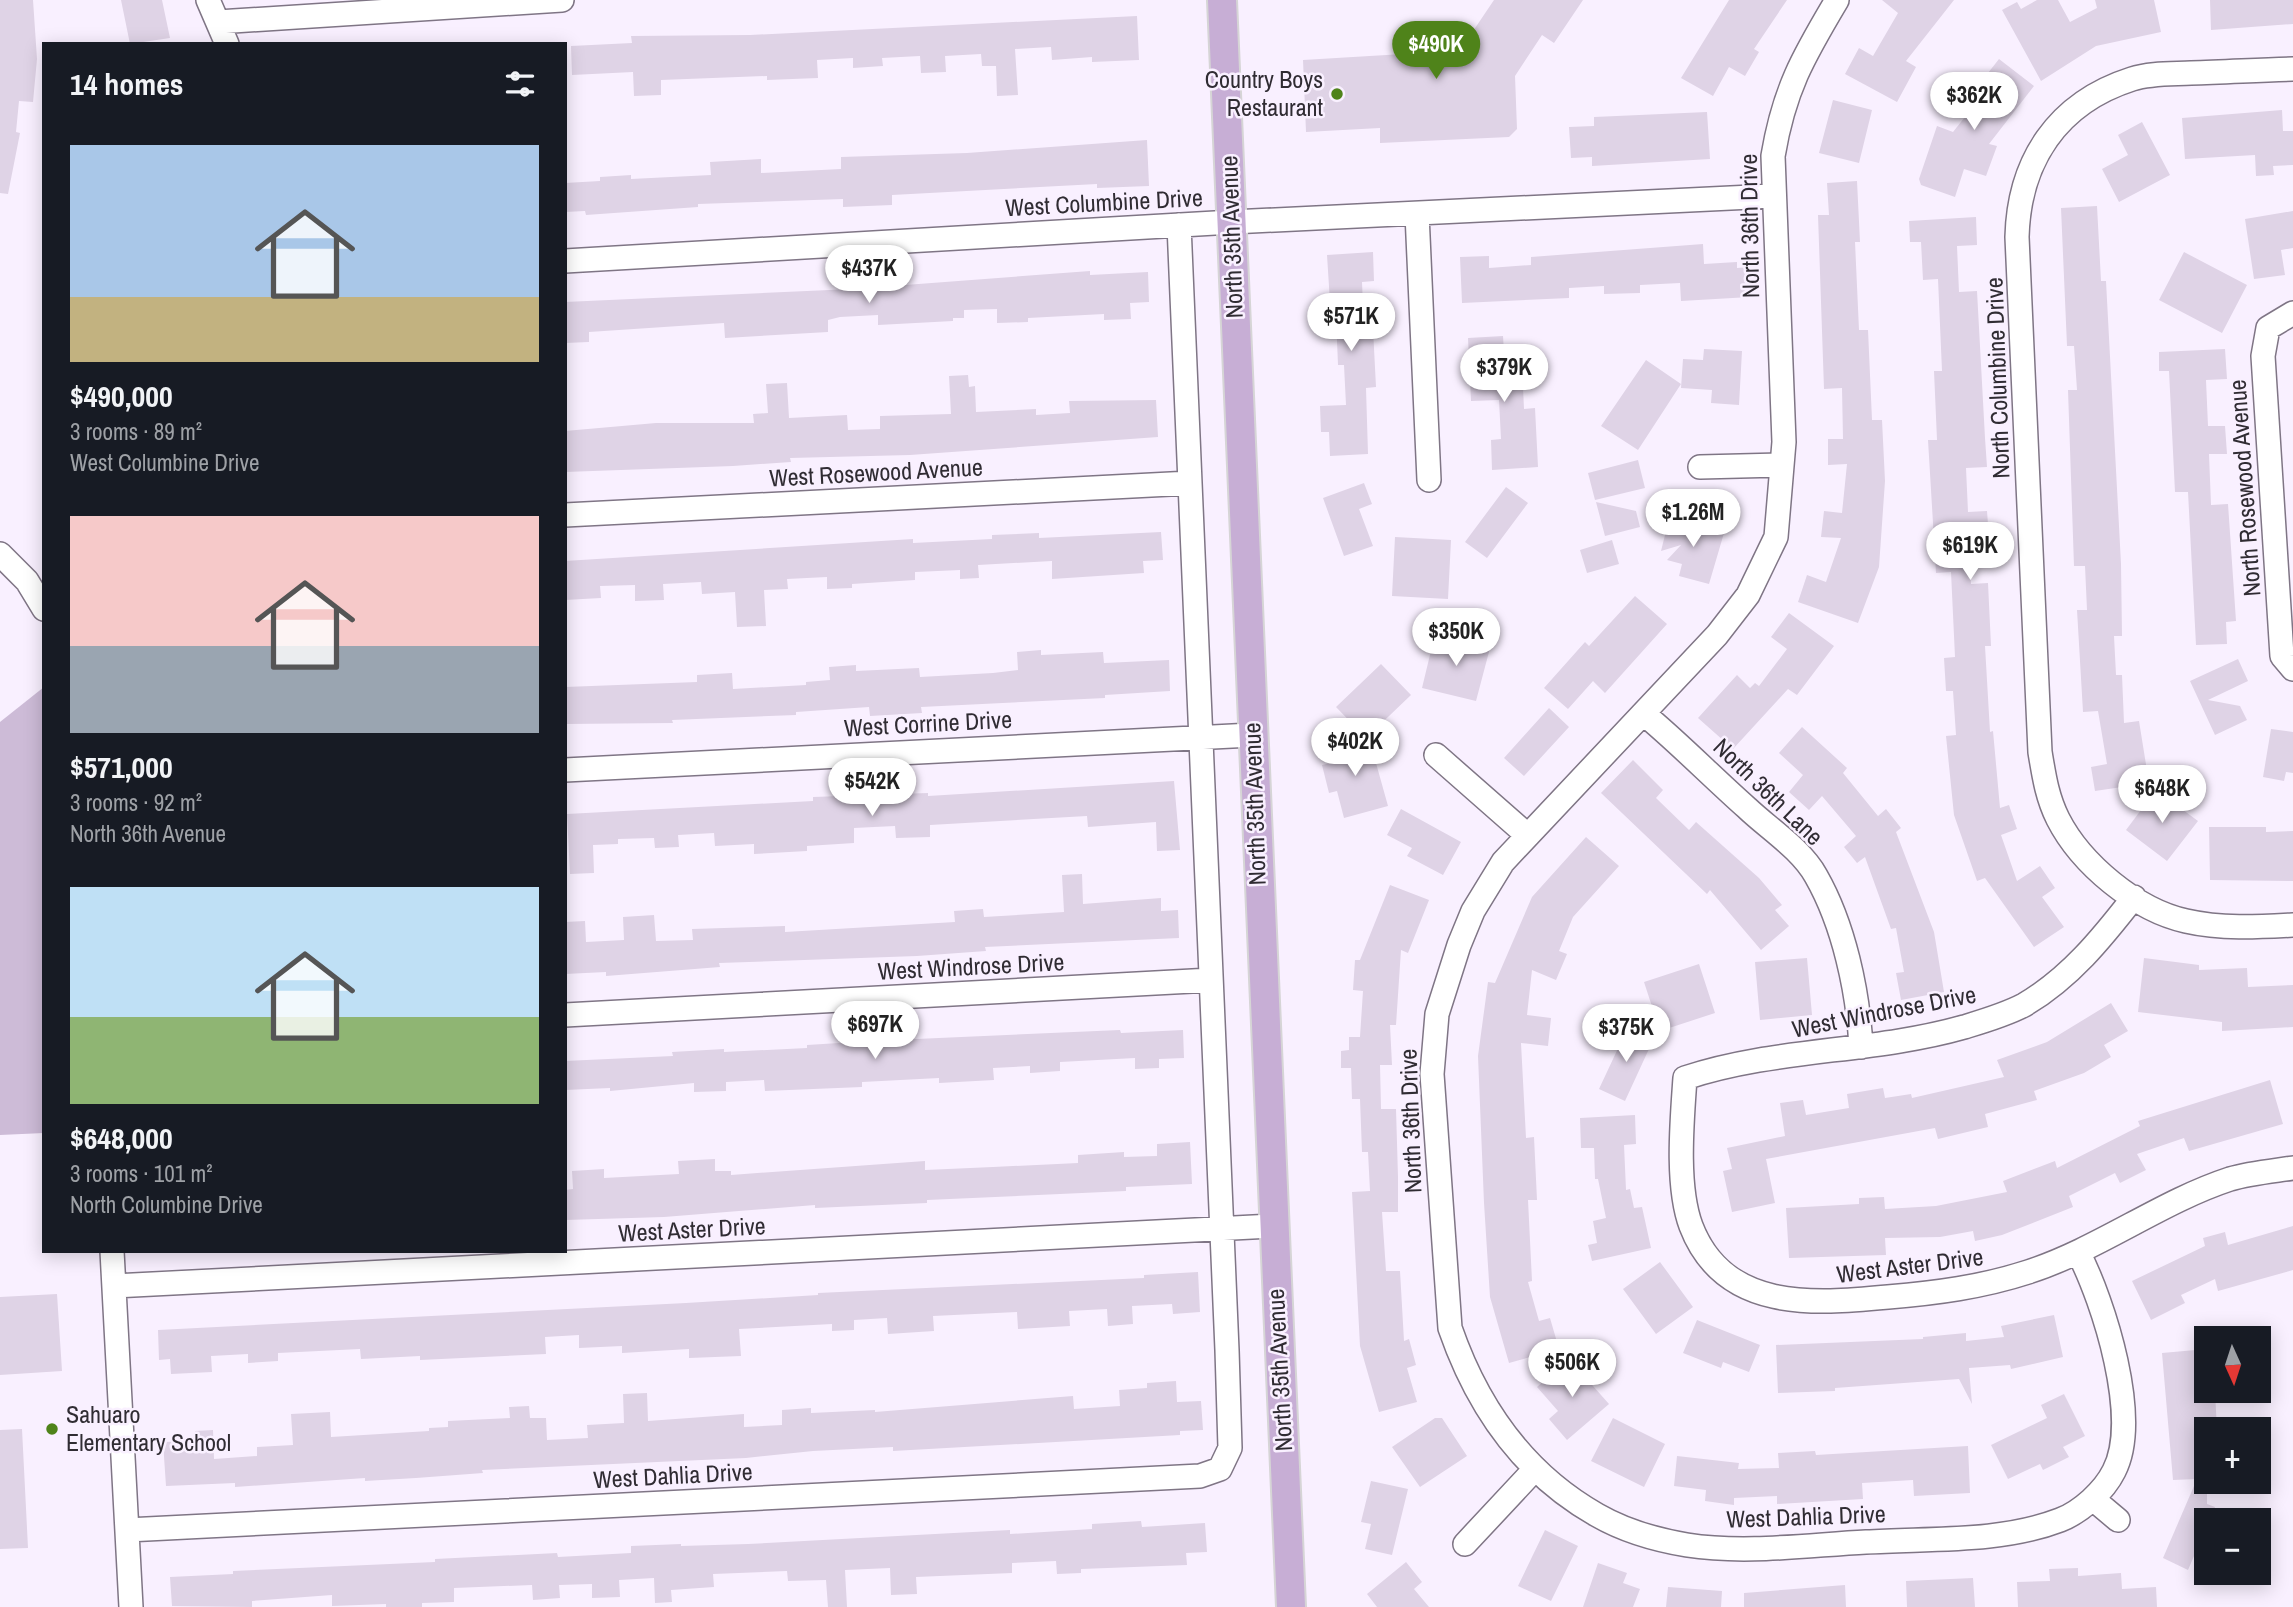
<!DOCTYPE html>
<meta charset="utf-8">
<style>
body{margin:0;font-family:"Archivo Narrow",sans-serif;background:#242831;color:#f1f3f6;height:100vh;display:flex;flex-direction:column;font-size:26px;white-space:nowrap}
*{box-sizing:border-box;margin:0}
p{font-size:23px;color:#9ea1a6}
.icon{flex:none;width:38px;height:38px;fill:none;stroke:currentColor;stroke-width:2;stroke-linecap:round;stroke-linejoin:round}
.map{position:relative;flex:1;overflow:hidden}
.sheet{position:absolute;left:42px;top:42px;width:525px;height:1211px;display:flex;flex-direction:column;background:#171b24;border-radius:0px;box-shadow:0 4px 18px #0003}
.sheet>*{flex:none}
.needle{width:46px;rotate:177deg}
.buttons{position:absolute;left:2194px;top:1326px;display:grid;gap:14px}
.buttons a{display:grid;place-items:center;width:77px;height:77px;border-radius:0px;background:#171b24;box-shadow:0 4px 18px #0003;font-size:35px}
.price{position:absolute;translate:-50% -60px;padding:0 16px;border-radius:24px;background:#fff;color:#222;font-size:23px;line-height:46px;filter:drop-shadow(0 2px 4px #0008)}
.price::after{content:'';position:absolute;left:50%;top:42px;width:21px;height:16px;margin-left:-10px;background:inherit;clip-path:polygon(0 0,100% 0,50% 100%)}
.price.selected{background:#4f831a;color:#fff}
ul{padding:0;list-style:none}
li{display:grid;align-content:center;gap:14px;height:371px;padding:0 28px}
li span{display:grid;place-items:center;height:217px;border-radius:0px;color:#555}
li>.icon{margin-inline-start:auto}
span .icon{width:126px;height:126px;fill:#fffc;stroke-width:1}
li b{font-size:30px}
h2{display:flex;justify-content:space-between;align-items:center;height:84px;padding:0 28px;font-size:30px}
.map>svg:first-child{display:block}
.green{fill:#cdbbd7}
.building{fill:#dfd3e6}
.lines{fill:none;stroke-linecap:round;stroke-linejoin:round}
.minor-casing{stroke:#7f7585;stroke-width:26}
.major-casing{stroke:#d6d5d6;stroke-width:32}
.minor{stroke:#fff;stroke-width:23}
.major{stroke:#c7aed5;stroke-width:28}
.poi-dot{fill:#4f831a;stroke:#f9f0ff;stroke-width:2.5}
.labels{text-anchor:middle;stroke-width:5;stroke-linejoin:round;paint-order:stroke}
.poi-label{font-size:24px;fill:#302c33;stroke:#f9f0ff;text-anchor:end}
.street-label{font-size:24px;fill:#302c33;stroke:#f9f0ff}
</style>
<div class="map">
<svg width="2293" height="1607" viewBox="0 0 2293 1607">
<rect width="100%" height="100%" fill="#f9f0ff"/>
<path class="green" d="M44 687V1133L0 1135V722Z"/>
<path class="building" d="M0 0H33L37 59 33 102 19 101 16 132 20 133 8 194 0 193Z
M121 0H162L170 38 130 44Z
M1494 0H1583L1554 43 1542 35 1515 76 1517 129 1509 137 1380 143V128L1306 132 1303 60 1453 51 1465 43Z
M1729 0H1787L1754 49 1759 52 1745 76 1729 67 1713 96 1681 78Z
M1882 0H1954L1906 61 1916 67 1897 102 1845 74 1859 48 1873 56 1898 13Z
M2037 0H2058L2070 22 2097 8 2095 0H2154L2161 32 2096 46 2041 81 2002 10 2017 2 2021 9Z
M2210 0H2293V24L2211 30Z
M1137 16 1139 60 1092 62V57L1052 60 1051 47 1015 49 1018 95 997 96 996 66H982L981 54 945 56 946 72 921 73 920 56 882 58 883 66 853 68V58L817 60 818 78 767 80V76L661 80V95L634 96 633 72 572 75 571 46 632 43 631 36 750 35Z
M1999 59 2034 86 1989 144 1997 146 1986 176 1964 169 1955 197 1921 185 1919 179 1937 126 1953 132 1984 93 1977 87Z
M1833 100 1872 110 1859 163 1819 153Z
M2282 110 2283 131H2293V165L2273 166 2274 175 2256 176 2255 155 2185 159 2182 118Z
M1707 112 1710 159 1592 166V157L1571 158 1569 127 1594 126V117Z
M2142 122 2170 175 2119 202 2102 169 2128 155 2118 135Z
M1147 140 1149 186 1097 188V184L892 195V205L843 207V199L698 204V207L586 215 585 211 565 212V183L600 181V177L631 175V179L711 175 710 162 761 159V173L841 169V157L967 153Z
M1857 181 1860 242H1855L1859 330H1868L1872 420H1882L1885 481 1879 567 1858 623 1798 602 1807 575 1826 582 1841 538 1821 537 1824 511 1842 513 1847 464 1828 465V439H1843L1842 388 1824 389 1818 215H1829L1827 183Z
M2097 206 2101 281H2106L2121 564 2122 636H2114L2116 675H2122L2124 723 2139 721 2149 783 2095 791 2091 767 2107 764 2098 711 2083 712 2077 610H2087L2085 566H2074L2068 390H2077L2074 346H2067L2061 208Z
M2293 211V248L2281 250 2285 275 2254 279 2245 219Z
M1976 217 1977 245 1957 246 1959 292 1977 291 1985 438 1987 467 1966 468 1968 512 1987 511 1989 538 1969 540 1971 584 1988 583 1991 646H1985L1990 732 1993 731 2000 808 2009 805 2017 829 2001 835 2017 881 2040 866 2055 888 2042 897 2064 927 2034 947 1985 878 1977 881 1954 815 1946 736 1956 735 1953 691H1946L1944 658 1955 657 1951 572 1936 573 1928 440H1937L1934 371H1942L1938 279 1923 280 1921 242H1910L1909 221Z
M1703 244 1704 264 1737 262V268L1749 267 1750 297 1681 301 1680 283 1640 285V293L1604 294V286L1569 288V298L1462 303 1460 257 1489 256V268L1531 265V257Z
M1373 252 1374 281 1362 282 1364 329H1373L1376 387 1366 388 1368 454 1330 456 1329 432H1321L1320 406 1346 405 1344 365H1338L1336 317 1331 318 1327 255Z
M2184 252 2247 285 2222 333 2159 300Z
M1090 271V275L1148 272 1149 302 1130 303 1131 319 1104 320V314L1028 318V322L997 323V309L964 310V318H953V321L878 325V315L840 317 828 320V332L725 338 724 323 589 332V342L565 343V302L852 289Z
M1503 336 1505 367 1522 366 1524 409 1535 408 1538 467 1492 470 1491 440 1501 439 1499 400 1471 401 1468 338Z
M1704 349 1742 351 1739 405 1711 403 1712 390 1681 388 1683 359 1703 360Z
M2225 349 2227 379 2206 380 2208 426H2225L2227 454H2209L2211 505 2228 504 2236 621 2226 622 2227 644 2196 645 2188 492H2175L2169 371H2159V352Z
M1646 360 1681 384 1638 450 1601 426Z
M968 375 969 387 975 386 976 412 1036 409V415L1070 413 1069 401 1156 400 1158 437 910 455 790 458 791 462 733 466 565 472V431L656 423H754L753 414 768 413 766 384 787 383 789 418 847 415 848 430 880 429V416L951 414 949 376Z
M1638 460 1645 488 1595 500 1588 473Z
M1364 483 1372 504 1359 509 1373 546 1344 556 1323 498Z
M1506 487 1528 503 1487 558 1465 542Z
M1596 502 1636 511 1640 527 1605 536Z
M1669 519 1724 533 1709 584 1679 576 1682 564 1667 560 1681 545 1661 551Z
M1161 532 1163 560 1143 561 1144 573 1052 579V561L978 565 979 578 960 579V570L915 572V580L852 584V588L827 589V577L787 579 788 589 764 590 766 626 737 627 735 592 702 594 701 582 663 584 664 600 635 601V585L600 586 601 598 565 600V561L913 539V543L992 539V535L1039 533V538Z
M1395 537 1451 540 1448 599 1392 596Z
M1612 540 1619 564 1587 573 1580 550Z
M1635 596 1667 624 1605 693 1593 681 1568 709 1544 688 1585 642 1589 646Z
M1789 613 1834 646 1797 695 1788 689 1733 749 1698 718 1737 675 1750 688 1755 683 1759 686 1787 649 1771 637Z
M1435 634 1490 648 1476 701 1422 688Z
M1041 650V655L1103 652 1104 663 1169 660 1170 691 1105 695V698L921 707 922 713 870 716 869 707 796 712V715L672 720 673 723 565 724V687L697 682V675L732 673 733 689 806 685V682L830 680 829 667 856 665V671L919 668 920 677 993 673 1018 670 1017 652Z
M2238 659 2248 681 2208 700 2240 706 2247 720 2215 735 2190 681Z
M1381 664 1411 695 1366 738 1336 707Z
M1549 708 1569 727 1524 776 1504 758Z
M1802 727 1847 768 1843 773 1878 816 1886 809 1901 828 1896 832 1934 932 1944 992 1901 1000 1896 973 1904 972 1896 928 1891 929 1865 857 1857 863 1844 847 1856 836 1822 796 1809 810 1789 792 1803 775 1779 753Z
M2271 729 2293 732V773L2286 772 2284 781 2263 777Z
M1369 738 1388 806 1344 818 1337 791 1329 793 1322 765 1335 762 1331 748Z
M1633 760 1663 790 1656 798 1689 830 1696 822 1759 878 1782 905 1775 910 1789 926 1761 950 1710 890 1707 894 1601 793Z
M1174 781 1180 850 1157 851 1156 822 1088 827 1087 816 930 825V837L896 838 895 826 854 828V843L807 846V851L754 854V844L715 846 714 833 678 835 679 847 655 848 654 838 618 839V844L593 845 594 873 570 874 567 814 813 801V797L928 793V796Z
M2156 790 2198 821 2167 861 2126 830Z
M1401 809 1461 842 1443 875 1407 856 1412 848 1387 835Z
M2209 827H2266V832L2293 831V881L2210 880Z
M1586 837 1619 866 1573 917 1559 951 1567 954 1556 980 1532 970 1527 1015 1551 1018 1548 1046 1521 1043 1526 1138 1534 1137 1537 1200H1528L1532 1281 1528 1282 1539 1321 1550 1318 1559 1349 1509 1363 1490 1297 1484 1203 1478 1056 1488 982 1495 983 1532 897Z
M1082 874 1083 904 1161 898V911L1178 910 1179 938 985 947 986 951 917 956 719 963 720 967 606 976V972L565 974V922L585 921 586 942 624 940 623 917 654 915 656 941 693 940 692 929 785 926V932L955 922 954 911 983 909 984 917 1064 912 1062 875Z
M1390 885 1429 900 1408 953 1401 950 1396 1025H1390L1392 1065H1380L1381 1109H1396L1398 1177V1212H1382L1386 1271H1400L1404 1341 1409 1339 1416 1365 1407 1368 1417 1402 1379 1412 1360 1346 1352 1192 1370 1191 1368 1152H1362L1360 1099H1352L1351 1068H1341V1051L1349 1050V1037H1360L1363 991 1353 990 1355 960H1360Z
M1807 958 1812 1015 1760 1020 1755 962Z
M2144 958 2199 965V970L2247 968 2248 987 2293 985V1027L2222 1031V1022L2138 1012Z
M1699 964 1715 1013 1660 1031 1644 982Z
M2111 1003 2128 1031 2104 1045 2111 1057 2084 1073 2034 1091 2037 1100 1985 1114 1988 1127 1938 1139 1935 1128 1766 1159 1775 1203 1732 1212 1723 1171 1732 1169 1727 1148 1785 1136 1780 1103 1803 1100 1806 1115 1849 1108 1847 1094 1883 1088 1885 1098 1911 1094 1912 1098 2004 1077 1997 1060 2047 1042Z
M1628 1027 1654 1038 1625 1101 1599 1089Z
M1120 1030 1121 1033 1183 1030 1184 1058 1159 1059V1068L1135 1069V1058L1060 1062V1071L1030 1073V1066L993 1068 994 1080 939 1083V1078L862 1082V1087L765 1091 764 1080 726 1082V1091L694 1092V1083L610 1091V1088L565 1090V1061L673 1056 672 1052 724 1049V1052L807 1048V1045L871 1041Z
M2270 1080 2283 1124 2189 1151 2184 1138 2137 1154 2146 1170 2120 1183 2115 1173 2069 1196 2073 1207 2002 1235 1975 1241 1973 1231 1940 1237 1885 1238 1886 1255 1789 1258 1786 1208 1859 1204V1198L1884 1197 1885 1209 1936 1206 2007 1192 2003 1181 2055 1161 2057 1168 2140 1126 2138 1121Z
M1635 1115 1636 1144 1624 1145 1626 1190 1630 1189 1634 1208 1642 1207 1651 1248 1592 1261 1588 1245 1597 1243 1593 1221 1606 1218 1598 1179H1595L1594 1148H1581L1580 1118Z
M1190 1142 1192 1184 1126 1187V1191L927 1200V1203L815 1208V1205L664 1217 565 1220V1190L573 1189 572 1171 604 1169V1178L679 1174 678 1161 715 1159V1171H731V1175L925 1161V1170L993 1167 1078 1163V1155L1124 1152V1157L1157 1156V1144Z
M2293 1226V1270L2218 1291 2215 1279 2181 1295 2185 1303 2151 1320 2132 1281 2205 1246 2203 1238 2225 1232 2228 1245Z
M1660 1262 1693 1307 1656 1334 1623 1289Z
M1198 1272 1200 1312 1173 1314 1172 1304 1132 1306 1133 1324 1108 1326 1107 1309 1069 1311 1070 1326 1018 1329 1017 1312 933 1316 934 1331 888 1334 887 1318 854 1320V1330L832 1331V1324L739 1329 741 1356 689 1358V1349L622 1353V1346L579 1348V1335L545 1337 546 1354 420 1360V1356L361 1359 360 1349 278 1353V1361L248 1363V1354L211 1356 212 1372 171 1374 170 1359 159 1360 158 1330 686 1303 818 1295V1293L1144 1278V1275Z
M57 1294 62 1371 0 1375V1297Z
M2054 1315 2063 1357 2011 1369 2010 1365 1969 1368 1972 1404 1959 1379 1835 1388V1391L1778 1393 1776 1345 1923 1339V1337L1966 1333V1341L2004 1337 2001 1326Z
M1697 1320 1760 1345 1749 1372 1723 1362 1721 1368 1683 1353Z
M2207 1349V1391H2215L2217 1430H2207V1504L2215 1507 2188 1570 2163 1558 2197 1479 2173 1480 2162 1353Z
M1569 1359 1609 1404 1567 1440 1549 1419 1558 1411 1537 1387Z
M1176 1381 1177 1402 1201 1401 1203 1430 1180 1431V1435L893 1451V1447L813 1451 746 1458 482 1470 483 1473 416 1478 365 1481V1478L235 1487V1483L166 1486 163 1442 195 1441V1431L213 1430 214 1459 257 1456V1447L293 1445 291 1414 330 1412 331 1437 429 1431V1428L448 1427V1421L510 1418 509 1407 529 1406 530 1418H546L547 1440 588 1438 587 1425 624 1423 623 1394 647 1393 648 1421 744 1414V1427L782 1425V1410L811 1408V1413L875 1410V1412L1073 1396 1074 1409 1120 1406 1119 1390 1147 1388V1383Z
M2064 1394 2085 1436 2063 1447 2069 1457 2043 1470 2040 1464 2008 1479 1991 1445 2047 1418 2041 1405Z
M1435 1418H1442L1467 1456 1420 1487 1392 1447Z
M1613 1418 1665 1444 1644 1487 1591 1461Z
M22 1429 28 1548 0 1549V1430Z
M1968 1446 1970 1493 1914 1496 1913 1480 1862 1483 1863 1499 1777 1504V1496L1734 1498V1505L1705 1501 1706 1490 1674 1486 1677 1456 1739 1463 1738 1469 1779 1468 1778 1453 1815 1451 1816 1455Z
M1371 1481 1408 1489 1392 1555 1365 1549 1371 1524 1361 1522Z
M1141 1521 1142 1527 1205 1523 1207 1552 1186 1553 1187 1565 1081 1569V1573L1057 1574 1056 1561 1012 1563V1573L916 1577 917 1594 891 1595 890 1568 845 1570 847 1607H828L826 1580 788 1581 787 1571 713 1574 714 1587 671 1590 672 1602 655 1603 654 1578 619 1580 620 1597 592 1598V1584L559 1585 560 1598 533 1600 532 1585 454 1588V1602L422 1603V1607H386V1604L332 1606V1595L252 1601V1607L172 1606 170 1577 233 1574V1571L435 1562V1559L557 1553 558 1557 631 1553V1546L681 1544V1546L748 1544 1010 1530V1534L1092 1529V1524Z
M1545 1530 1578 1546 1551 1601 1518 1586Z
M1406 1562 1422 1582 1414 1589 1429 1607H1377L1367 1594Z
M1598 1563 1627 1573 1623 1583 1640 1589 1633 1607H1583Z
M2078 1568V1576L2121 1573 2122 1589 2156 1587 2157 1607H2018L2017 1582 2050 1581 2049 1569Z
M1973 1578 1975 1607H1907L1906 1581Z
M1845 1585 1846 1607H1744V1593Z
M1668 1587 1722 1591 1721 1607H1666Z"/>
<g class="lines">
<defs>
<path id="minor" d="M208 0 227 44
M1837 0C1803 57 1784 90 1773 156L1784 442 1776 537 1748 595 1717 635 1503 862 1473 911 1459 945 1437 1014 1432 1074 1450 1328C1477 1406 1523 1473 1597 1515 1623 1530 1657 1540 1687 1545 1745 1554 1808 1545 1866 1542 1929 1538 2000 1543 2060 1520 2081 1512 2104 1491 2114 1471 2141 1419 2104 1302 2078 1252
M218 22 562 0
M2293 69C2259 70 2225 72 2191 73 2172 74 2150 73 2132 79 2057 103 2019 161 2017 237L2040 752C2044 776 2047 797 2058 819 2081 864 2136 910 2186 921 2221 929 2257 927 2293 925
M1417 214 1429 480
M565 261 1232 222 1772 196
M2293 313 2268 328 2263 356 2282 656 2293 669
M1700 467 1782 465
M565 515 1190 483
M0 554 27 581 44 609
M1644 714C1680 744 1712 777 1747 808 1769 829 1801 849 1816 876 1844 925 1858 991 1861 1047
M1436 755 1527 835
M565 770 1252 735
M2134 897C2102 938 2070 978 2024 1005 2005 1015 1984 1021 1964 1027 1873 1053 1775 1048 1685 1078 1682 1121 1676 1186 1691 1226 1724 1312 1814 1304 1888 1297 1936 1293 1982 1287 2028 1272 2099 1249 2160 1202 2230 1179 2250 1173 2273 1171 2293 1168
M565 1015 1211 980
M112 1251 131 1607
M114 1286 1274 1226
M2093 1499 2118 1520
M127 1530 1200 1476 1220 1469 1230 1448 1227 1350 1179 225
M1465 1544 1535 1469"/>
<path id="major" d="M1222 0 1291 1607"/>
</defs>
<use href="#minor" class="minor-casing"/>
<use href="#major" class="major-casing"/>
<use href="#minor" class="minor"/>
<use href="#major" class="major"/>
</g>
<g class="poi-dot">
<circle cx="1337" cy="94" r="7"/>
<circle cx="52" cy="1429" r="7"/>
</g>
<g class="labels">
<g class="poi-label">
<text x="1323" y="88">Country Boys<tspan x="1323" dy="28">Restaurant</tspan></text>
<text x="66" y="1423" text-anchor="start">Sahuaro<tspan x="66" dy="28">Elementary School</tspan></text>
</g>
<g class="street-label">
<text transform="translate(1104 203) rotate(-3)" y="8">West Columbine Drive</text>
<text transform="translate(1750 226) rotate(-91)" y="8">North 36th Drive</text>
<text transform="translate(1232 237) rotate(-92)" y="8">North 35th Avenue</text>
<text transform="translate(1998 378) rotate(-92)" y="8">North Columbine Drive</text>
<text transform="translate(876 473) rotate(-3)" y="8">West Rosewood Avenue</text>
<text transform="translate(2245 488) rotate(-94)" y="8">North Rosewood Avenue</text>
<text transform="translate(928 724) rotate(-3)" y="8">West Corrine Drive</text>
<text transform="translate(1768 792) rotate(44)" y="8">North 36th Lane</text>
<text transform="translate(1255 804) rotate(-92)" y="8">North 35th Avenue</text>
<text transform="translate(971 967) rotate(-3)" y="8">West Windrose Drive</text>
<text transform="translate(1884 1012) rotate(-11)" y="8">West Windrose Drive</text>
<text transform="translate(1411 1121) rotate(-92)" y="8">North 36th Drive</text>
<text transform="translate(692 1230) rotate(-3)" y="8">West Aster Drive</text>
<text transform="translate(1910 1266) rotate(-7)" y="8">West Aster Drive</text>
<text transform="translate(1280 1370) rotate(-93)" y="8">North 35th Avenue</text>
<text transform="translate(673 1476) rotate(-3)" y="8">West Dahlia Drive</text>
<text transform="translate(1806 1517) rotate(-2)" y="8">West Dahlia Drive</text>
</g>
</g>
</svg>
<div class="buttons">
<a><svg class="needle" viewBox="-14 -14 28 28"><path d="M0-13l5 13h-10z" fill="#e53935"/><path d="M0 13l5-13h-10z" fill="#9ea1a6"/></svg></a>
<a>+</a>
<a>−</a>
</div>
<b class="price selected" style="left:1436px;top:81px">$490K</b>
<b class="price" style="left:1974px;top:132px">$362K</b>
<b class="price" style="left:869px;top:305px">$437K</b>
<b class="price" style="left:1351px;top:353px">$571K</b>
<b class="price" style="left:1504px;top:404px">$379K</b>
<b class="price" style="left:1693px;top:549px">$1.26M</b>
<b class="price" style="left:1970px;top:582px">$619K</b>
<b class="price" style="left:1456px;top:668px">$350K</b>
<b class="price" style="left:1355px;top:778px">$402K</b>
<b class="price" style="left:872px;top:818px">$542K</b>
<b class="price" style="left:2162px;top:825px">$648K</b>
<b class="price" style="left:875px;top:1061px">$697K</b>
<b class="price" style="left:1626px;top:1064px">$375K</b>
<b class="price" style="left:1572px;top:1399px">$506K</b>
<section class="sheet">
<h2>14 homes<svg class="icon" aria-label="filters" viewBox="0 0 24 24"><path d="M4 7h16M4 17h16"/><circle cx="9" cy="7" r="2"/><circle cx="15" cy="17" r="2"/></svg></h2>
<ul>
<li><span style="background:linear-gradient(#a9c7e8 70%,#c2b280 0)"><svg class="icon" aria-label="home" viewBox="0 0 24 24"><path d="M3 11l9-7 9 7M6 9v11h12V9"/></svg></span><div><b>$490,000</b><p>3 rooms · 89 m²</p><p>West Columbine Drive</p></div></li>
<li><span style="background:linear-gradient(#f6c9c9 60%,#9aa5b1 0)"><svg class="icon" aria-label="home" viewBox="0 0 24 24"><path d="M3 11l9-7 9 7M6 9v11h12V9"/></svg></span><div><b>$571,000</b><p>3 rooms · 92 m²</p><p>North 36th Avenue</p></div></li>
<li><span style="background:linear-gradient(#bfe0f5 60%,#8fb573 0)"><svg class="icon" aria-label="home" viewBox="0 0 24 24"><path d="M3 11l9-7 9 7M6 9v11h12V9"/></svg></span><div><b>$648,000</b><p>3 rooms · 101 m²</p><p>North Columbine Drive</p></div></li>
</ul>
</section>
</div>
